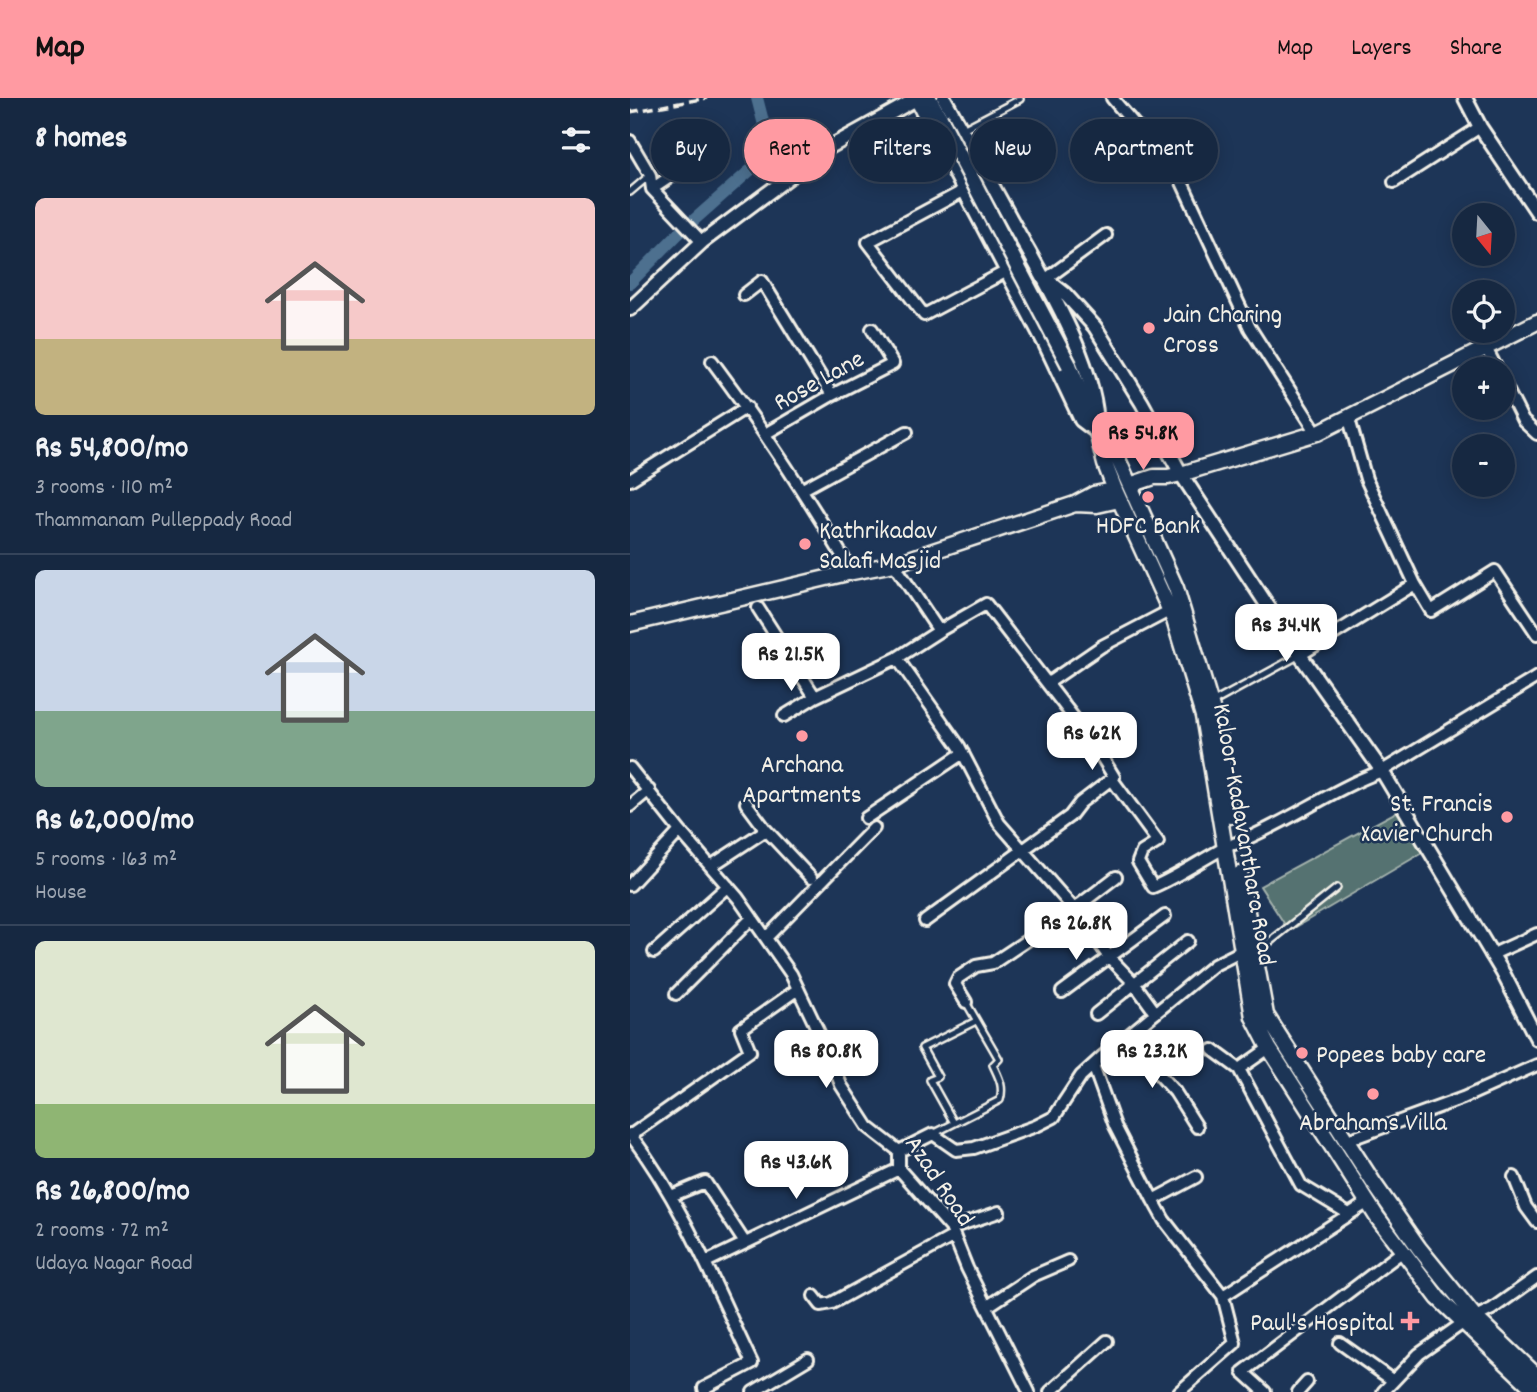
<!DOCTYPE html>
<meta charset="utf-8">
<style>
body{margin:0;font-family:Dekko,sans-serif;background:#23344c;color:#f1f3f6;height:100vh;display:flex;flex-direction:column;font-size:26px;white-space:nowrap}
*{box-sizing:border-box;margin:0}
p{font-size:23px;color:#9ea6b1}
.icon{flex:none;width:38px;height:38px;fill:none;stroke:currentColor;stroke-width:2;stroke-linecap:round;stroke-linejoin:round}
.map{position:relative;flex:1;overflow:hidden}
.drawer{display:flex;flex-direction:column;background:#162841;width:630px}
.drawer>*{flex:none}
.banner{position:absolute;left:21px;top:21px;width:665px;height:63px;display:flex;gap:14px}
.needle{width:46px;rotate:162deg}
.controls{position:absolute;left:822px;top:105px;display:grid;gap:14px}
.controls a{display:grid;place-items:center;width:63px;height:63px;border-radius:50%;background:#162841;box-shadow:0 4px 18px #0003,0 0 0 2px #35445a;font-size:35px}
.price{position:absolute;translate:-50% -60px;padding:0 16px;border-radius:14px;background:#fff;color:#222;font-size:23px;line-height:46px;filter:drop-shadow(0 2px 4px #0008)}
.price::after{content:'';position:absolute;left:50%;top:42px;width:21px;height:16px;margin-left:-10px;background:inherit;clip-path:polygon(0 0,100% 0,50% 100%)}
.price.selected{background:#ff9aa2;color:#111}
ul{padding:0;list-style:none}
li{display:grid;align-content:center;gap:14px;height:371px;padding:0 35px}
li+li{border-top:2px solid #35445a}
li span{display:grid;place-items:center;height:217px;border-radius:10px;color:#555}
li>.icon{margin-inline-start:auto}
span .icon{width:126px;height:126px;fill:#fffc;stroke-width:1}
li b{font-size:30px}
h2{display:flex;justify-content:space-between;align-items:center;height:84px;padding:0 35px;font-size:30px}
.pill{padding:0 24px;border-radius:32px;background:#162841;box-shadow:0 4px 18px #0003,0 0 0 2px #35445a;font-size:24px;line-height:63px}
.pill.selected{background:#ff9aa2;color:#111}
header{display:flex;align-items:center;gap:42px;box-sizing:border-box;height:98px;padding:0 35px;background:#ff9aa2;color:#111}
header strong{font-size:33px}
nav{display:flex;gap:38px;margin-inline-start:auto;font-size:24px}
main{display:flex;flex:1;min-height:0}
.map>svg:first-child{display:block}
.green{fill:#547271;stroke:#a4b2ac;stroke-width:2}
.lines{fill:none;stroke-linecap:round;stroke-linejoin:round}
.canal{stroke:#4d708f;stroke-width:12}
.service-casing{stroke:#f4f1e8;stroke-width:10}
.minor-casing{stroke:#f4f1e8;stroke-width:16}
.tertiary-casing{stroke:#f4f1e8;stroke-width:18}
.secondary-casing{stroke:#f4f1e8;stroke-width:19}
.service{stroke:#1d3557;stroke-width:5}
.minor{stroke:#1d3557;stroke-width:10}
.tertiary{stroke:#1d3557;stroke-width:12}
.secondary{stroke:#1d3557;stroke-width:14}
.rail{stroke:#f4f1e8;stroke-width:3.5;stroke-dasharray:10 5;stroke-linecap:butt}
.secondary-bridge-casing{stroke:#f4f1e8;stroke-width:19;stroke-linecap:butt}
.secondary-bridge{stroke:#1d3557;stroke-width:14}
.poi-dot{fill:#ff9aa2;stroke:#1d3557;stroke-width:2.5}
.labels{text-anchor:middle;stroke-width:5;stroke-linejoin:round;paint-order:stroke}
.poi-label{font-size:26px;fill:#f4f1e8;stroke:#1d3557;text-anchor:start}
.street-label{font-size:26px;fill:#f4f1e8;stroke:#1d3557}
</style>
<header>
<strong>Map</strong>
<nav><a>Map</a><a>Layers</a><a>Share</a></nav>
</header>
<main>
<section class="drawer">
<h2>8 homes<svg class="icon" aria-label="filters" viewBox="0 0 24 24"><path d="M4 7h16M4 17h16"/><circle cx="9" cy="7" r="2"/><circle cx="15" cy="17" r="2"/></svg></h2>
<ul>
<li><span style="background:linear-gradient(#f6c9c9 65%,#c2b280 0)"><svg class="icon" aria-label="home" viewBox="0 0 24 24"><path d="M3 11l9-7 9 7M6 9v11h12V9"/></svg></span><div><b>Rs 54,800/mo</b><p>3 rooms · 110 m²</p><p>Thammanam Pulleppady Road</p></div></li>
<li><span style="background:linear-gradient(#c9d6e8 65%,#7fa58c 0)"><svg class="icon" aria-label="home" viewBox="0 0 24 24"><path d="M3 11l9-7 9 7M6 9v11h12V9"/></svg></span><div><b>Rs 62,000/mo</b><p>5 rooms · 163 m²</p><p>House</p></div></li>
<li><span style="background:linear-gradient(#dfe7d0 75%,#8fb573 0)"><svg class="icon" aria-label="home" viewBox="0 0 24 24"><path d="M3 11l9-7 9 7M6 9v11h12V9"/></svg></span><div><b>Rs 26,800/mo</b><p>2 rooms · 72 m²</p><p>Udaya Nagar Road</p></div></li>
</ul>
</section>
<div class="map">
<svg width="907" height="1294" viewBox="0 0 907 1294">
<rect width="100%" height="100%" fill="#1d3557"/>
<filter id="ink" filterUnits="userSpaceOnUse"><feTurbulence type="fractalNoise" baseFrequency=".0143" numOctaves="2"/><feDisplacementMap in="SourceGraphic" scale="14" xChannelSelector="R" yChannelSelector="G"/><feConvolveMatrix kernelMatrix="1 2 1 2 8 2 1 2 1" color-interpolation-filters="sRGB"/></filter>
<g filter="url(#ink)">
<path class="green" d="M768 713 792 755 659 833 630 788Z"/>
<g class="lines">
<path class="canal" d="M0 185 47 137 141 54 127 0"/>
<defs>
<path id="service" d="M331 32 390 1
M0 94 20 77
M582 605 668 558
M627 854 707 790
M324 1025 300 982 308 979 292 950 346 923
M303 1036 370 1002C374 988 369 980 363 967L369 961 336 904"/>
<path id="minor" d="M482 0 550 80 620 230 687 335
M0 43 20 77 22 91 72 144
M764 84 850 29
M22 91 92 44
M333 93 238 144 294 217 377 173
M416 181 476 137
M114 197 132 183 202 297
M856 250 867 271
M82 263C133 331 179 401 222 474
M873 283 893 323 907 336
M719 321 736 381 785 486
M135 336 202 297 263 266 242 231
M0 382 117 309
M173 391 277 334
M128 510 185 599
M670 557 785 486 801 513 865 473 907 536
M267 560 329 648 369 725 444 811 479 859 504 885 525 914
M418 585 472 548 539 513
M154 618 185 599 267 560 309 533 264 466
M0 670 50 733 108 800 161 876 200 958 211 987 238 1029 269 1053V1071L321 1130 337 1170 399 1294
M481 680 528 744 512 754 508 764 523 789C549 778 571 762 596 749
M0 708 19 692
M236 720 333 655
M136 732 181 780
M604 746C656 726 700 692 752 673L907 579
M81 768 136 732 116 705
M0 787 50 733
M295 823 440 718 450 705 484 679 464 646 356 506 309 533
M136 840 244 730
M24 854 98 788
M861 857 907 836
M432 894 535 818
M46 896 122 820
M336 904 325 886 328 880 346 868 363 865 444 811 486 779
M466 916 558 843
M496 940 545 994 567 1029
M639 950 609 971 671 1087 719 1116
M583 952 609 971
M463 967 485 1028 523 1102 534 1122 593 1198 605 1245 549 1294
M0 1036C53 1106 85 1187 122 1265L74 1290 75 1294
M1 1037 120 953 111 931 168 891
M718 1042 833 1000 907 967
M269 1053 303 1036 326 1052 344 1050 406 1028 424 1019 451 978 473 958 584 867 612 853
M884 1079 896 1109 907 1124
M41 1098 75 1084 115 1145
M523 1102 566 1079
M321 1130 369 1114
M76 1164 269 1071
M184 1198 191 1207 202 1205 324 1138
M593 1198 738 1104
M358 1208 403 1178 438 1163
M710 1245 762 1282
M123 1294 178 1261
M420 1294 477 1243
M635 1294 613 1274 773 1153
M668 1294 677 1284
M753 1294 789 1256 833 1225 862 1211 907 1179"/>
<path id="tertiary" d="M314 0C339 46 364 91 389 136 419 190 469 272 467 334
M835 0 850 29 907 114
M286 1 415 246 451 322 467 334
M416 181 435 196 465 229 512 305 551 376 670 557 752 673 873 875 907 941
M0 211 72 144 198 50 288 0"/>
<path id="secondary" d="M299 0 310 20
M439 267 467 334 475 366 485 392 544 522 573 618 623 919 639 950 747 1119 808 1200 907 1294
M472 340 487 359 546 490 589 634 600 718
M500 387 524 379H538L551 376 687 335 907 224
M446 406 467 407 489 402
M0 526 222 474 264 466 445 406 464 396 485 392
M610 776 636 917 743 1084 789 1150 845 1219 907 1278"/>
</defs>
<use href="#service" class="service-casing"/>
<use href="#minor" class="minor-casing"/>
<use href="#tertiary" class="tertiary-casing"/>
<use href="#secondary" class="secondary-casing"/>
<use href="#service" class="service"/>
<use href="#minor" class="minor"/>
<use href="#tertiary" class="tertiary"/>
<use href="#secondary" class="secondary"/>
<path class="rail" d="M0 14 77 0"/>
<defs>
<path id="secondary-bridge" d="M310 20 439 267"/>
</defs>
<use href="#secondary-bridge" class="secondary-bridge-casing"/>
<use href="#secondary-bridge" class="secondary-bridge"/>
</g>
</g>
<g class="poi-dot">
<circle cx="519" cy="230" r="7"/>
<circle cx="518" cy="399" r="7"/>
<circle cx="175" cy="446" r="7"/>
<circle cx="172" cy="638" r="7"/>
<circle cx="877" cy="719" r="7"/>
<circle cx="672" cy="955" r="7"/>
<circle cx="743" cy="996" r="7"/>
<path d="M776.5 1212.5h7v7h7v7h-7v7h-7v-7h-7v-7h7z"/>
</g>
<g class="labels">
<g class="poi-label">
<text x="533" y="224">Jain Charing<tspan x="533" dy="30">Cross</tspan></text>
<text x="518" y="435" text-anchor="middle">HDFC Bank</text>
<text x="189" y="440">Kathrikadav<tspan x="189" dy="30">Salafi Masjid</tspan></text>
<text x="172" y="674" text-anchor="middle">Archana<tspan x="172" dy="30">Apartments</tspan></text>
<text x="863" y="713" text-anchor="end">St. Francis<tspan x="863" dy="30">Xavier Church</tspan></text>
<text x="686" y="964">Popees baby care</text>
<text x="743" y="1032" text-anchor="middle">Abrahams Villa</text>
<text x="764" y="1232" text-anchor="end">Paul's Hospital</text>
</g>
<g class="street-label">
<text transform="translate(188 281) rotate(-29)" y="9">Rose Lane</text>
<text transform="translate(616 736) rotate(80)" y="9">Kaloor-Kadavanthara Road</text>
<text transform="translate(311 1082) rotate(56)" y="9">Azad Road</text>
</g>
</g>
</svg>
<div class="controls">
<a><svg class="needle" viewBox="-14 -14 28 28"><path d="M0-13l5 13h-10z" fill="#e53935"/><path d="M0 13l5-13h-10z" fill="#9ea6b1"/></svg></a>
<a><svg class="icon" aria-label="locate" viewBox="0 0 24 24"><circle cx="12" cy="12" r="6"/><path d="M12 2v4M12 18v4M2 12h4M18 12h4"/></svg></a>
<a>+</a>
<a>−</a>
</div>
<b class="price selected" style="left:513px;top:374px">Rs 54.8K</b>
<b class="price" style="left:656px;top:566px">Rs 34.4K</b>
<b class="price" style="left:161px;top:595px">Rs 21.5K</b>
<b class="price" style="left:462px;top:674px">Rs 62K</b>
<b class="price" style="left:446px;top:864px">Rs 26.8K</b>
<b class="price" style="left:196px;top:992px">Rs 80.8K</b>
<b class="price" style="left:522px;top:992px">Rs 23.2K</b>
<b class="price" style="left:166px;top:1103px">Rs 43.6K</b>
<div class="banner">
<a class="pill">Buy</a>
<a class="pill selected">Rent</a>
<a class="pill">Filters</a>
<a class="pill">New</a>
<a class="pill">Apartment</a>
</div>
</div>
</main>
